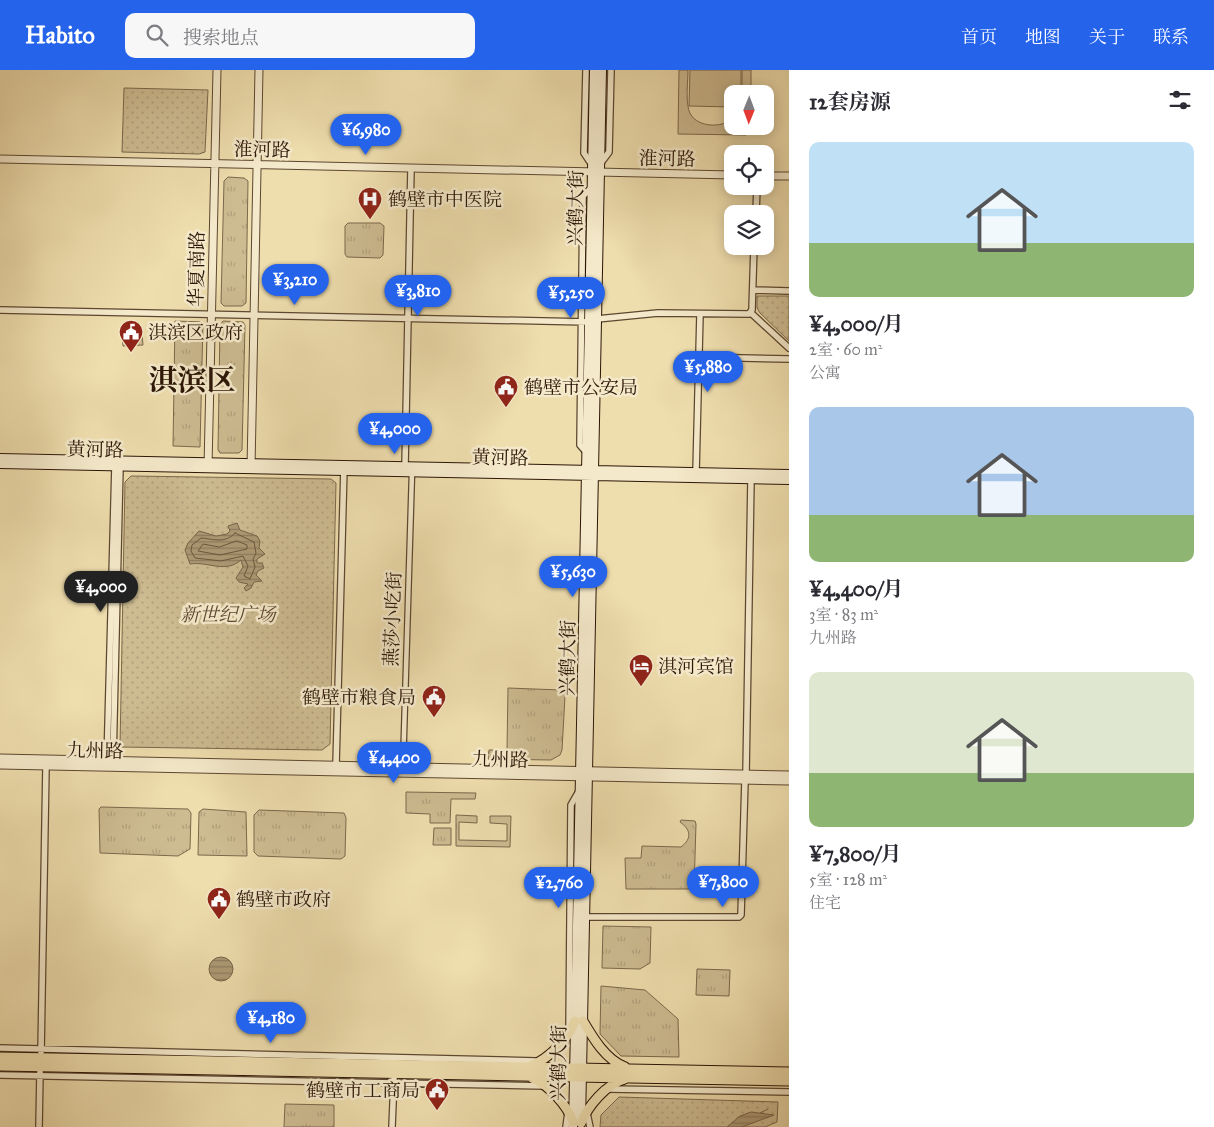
<!DOCTYPE html>
<html lang="zh">
<meta charset="utf-8">
<style>
body{margin:0;font-family:"IM FELL Great Primer","Noto Serif SC",serif;background:#f7f7f7;color:#2b2b33;height:100vh;display:flex;flex-direction:column;font-size:19px;white-space:nowrap}
*{box-sizing:border-box;margin:0}
p{font-size:16px;color:#7c7c81}
.icon{flex:none;width:28px;height:28px;fill:none;stroke:currentColor;stroke-width:2;stroke-linecap:round;stroke-linejoin:round}
.map{position:relative;flex:1;overflow:hidden}
.details{display:flex;flex-direction:column;background:#fff;width:425px}
.details>*{flex:none}
.needle{width:32px;rotate:181deg}
.buttons{position:absolute;left:724px;top:15px;display:grid;gap:10px}
.buttons a{display:grid;place-items:center;width:50px;height:50px;border-radius:10px;background:#fff;box-shadow:0 2px 12px #0003;font-size:25px}
.price{position:absolute;translate:-50% -42px;padding:0 11px;border-radius:18px;background:#2563eb;color:#fff;font-size:16px;line-height:32px;filter:drop-shadow(0 1px 2px #0008)}
.price::after{content:'';position:absolute;left:50%;top:30px;width:15px;height:11px;margin-left:-8px;background:inherit;clip-path:polygon(0 0,100% 0,50% 100%)}
.price.active{background:#222;color:#fff}
ul{padding:0;list-style:none}
li{display:grid;align-content:center;gap:10px;height:265px;padding:0 20px}
li span{display:grid;place-items:center;height:155px;border-radius:10px;color:#555}
li>.icon{margin-inline-start:auto}
span .icon{width:90px;height:90px;fill:#fffc;stroke-width:1}
li b{font-size:21px}
h2{display:flex;justify-content:space-between;align-items:center;height:60px;padding:0 20px;font-size:21px}
header{display:flex;align-items:center;gap:30px;box-sizing:border-box;height:70px;padding:0 25px;background:#2563eb;color:#fff}
header strong{font-size:24px}
nav{display:flex;gap:28px;margin-inline-start:auto;font-size:18px}
.search{width:350px;height:45px;background:#f7f7f7;display:flex;align-items:center;gap:12px;box-sizing:border-box;padding:0 18px;border-radius:10px;color:#7c7c81;font-size:19px}
main{display:flex;flex:1;min-height:0}
.map>svg:first-child{display:block}
.grass{fill:url(#grass-tufts);stroke:#7c684c}
.park{fill:url(#park-dots);stroke:#7c684c}
.garden{fill:#cdbb91;stroke:#7c684c}
.water{fill:url(#water-rules);stroke:#786448}
.lines{fill:none;stroke-linecap:round;stroke-linejoin:round}
.shore{stroke:#6c573d;stroke-width:1}
.stream{stroke:#786448;stroke-width:1}
.pedestrian-casing{stroke:#5c4730;stroke-width:7}
.minor-casing{stroke:#5c4730;stroke-width:8}
.tertiary-casing{stroke:#5c4730;stroke-width:9}
.secondary-casing{stroke:#2b1506;stroke-width:10}
.primary-casing{stroke:#2b1506;stroke-width:11}
.pedestrian{stroke:#f4e9ca;stroke-width:4.5}
.minor{stroke:#f4e9ca;stroke-width:5.5}
.tertiary{stroke:#f4e9ca;stroke-width:7}
.secondary{stroke:#f4e9ca;stroke-width:8}
.primary{stroke:#eeddad;stroke-width:9}
.labels{text-anchor:middle;stroke-width:5;stroke-linejoin:round;paint-order:stroke}
.street-label{font-size:19px;fill:#2b1506;stroke:#f4e9ca}
.poi-label{font-size:19px;fill:#2b1506;stroke:#f4e9ca;text-anchor:start}
.park-label{font-size:19px;font-style:italic;fill:#5c4730;stroke:#f4e9ca}
.town-label{font-size:29px;font-weight:bold;fill:#2b1506;stroke:#f4e9ca}
</style>
<header>
<strong>Habito</strong>
<div class="search"><svg class="icon" aria-label="search" viewBox="0 0 24 24"><circle cx="10" cy="10" r="6"/><path d="M15 15l6 6"/></svg>搜索地点</div>
<nav><a>首页</a><a>地图</a><a>关于</a><a>联系</a></nav>
</header>
<main>
<div class="map">
<svg width="789" height="1057" viewBox="0 0 789 1057">
<defs>
<pattern id="grass-tufts" width="24" height="20" patternUnits="userSpaceOnUse" patternTransform="scale(1.25)"><rect width="24" height="20" fill="#cdbb91"/><path d="M3 7l-1-3M5 7V3M7 7l1-3M15 17l-1-3M17 17v-4M19 17l1-3" fill="none" stroke="#b0a07c"/></pattern>
<pattern id="park-dots" width="8" height="8" patternUnits="userSpaceOnUse" patternTransform="scale(1.25)"><rect width="8" height="8" fill="#cdbb91"/><path d="M2 2h.1M6 6h.1" fill="none" stroke="#b0a07c" stroke-width="1.8" stroke-linecap="round"/></pattern>
<pattern id="water-rules" width="6" height="5" patternUnits="userSpaceOnUse" patternTransform="scale(1.25)"><rect width="6" height="5" fill="#ac9974"/><path d="M0 2.5h6" fill="none" stroke="#8c7c5d"/></pattern>
</defs>
<rect width="100%" height="100%" fill="#eeddad"/>
<filter id="stains"><feTurbulence type="fractalNoise" baseFrequency=".004" numOctaves="4"/><feColorMatrix values="0 0 0 0 .2 0 0 0 0 .09 0 0 0 0 .02 0 0 0 .5 -.17"/></filter>
<radialGradient id="worn" r=".72"><stop offset=".6" stop-color="#630" stop-opacity="0"/><stop offset="1" stop-color="#630" stop-opacity=".3"/></radialGradient>
<path class="grass" d="M228 107 244 108 248 111 246 233 242 236H224L221 233 224 111Z
M348 153H380L384 156 383 185 380 188 347 187 345 184V156Z
M175 251 203 252 200 377 173 376Z
M223 251 243 252 245 255 242 380 239 383H220L218 380 220 255Z
M122 263H142L143 275 123 276Z
M562 590H567L562 680 560 685 551 690 488 689 489 680H507L508 618 561 620Z
M406 722 476 723 475 729H451L450 753H430V744L406 743Z
M101 737 188 739 191 743 190 779 178 786 100 783 99 739Z
M203 739 246 742 247 786 198 785 199 742Z
M259 740 344 743 346 748 345 786 341 789 258 786 254 782V745Z
M456 745 477 746V753L459 752V770L507 771V754L490 753V746H511L510 777 456 776Z
M681 750 695 751 696 754 694 819H626L625 788H641L642 776 681 777C693 768 690 759 680 752Z
M434 758H451V775H433Z
M603 856 651 857 650 893 640 899 602 898Z
M697 899 730 900 729 926 696 925Z
M601 916 645 920 678 949 679 987 621 986 600 964Z
M285 1034 334 1035V1057H284Z"/>
<path class="park" d="M124 18 208 20 205 82 199 84 122 82Z
M757 226H789V271L760 243 757 238Z
M131 406 331 409 336 413 330 674 322 680 120 677 125 412Z
M619 1027 778 1032 777 1052 765 1057H600L601 1045Z"/>
<path class="garden" d="M679 0H688C688 12 686 24 688 36 690 57 718 59 732 50V56H750V61H746V65L678 64Z
M690 0H741V24H732V37L689 36Z
M742 0H751V24H742Z"/>
<path class="water" d="M237 453 240 460 257 466 260 471 259 478 265 484 257 489V493H262L264 498 258 501 256 505 262 511 254 512 251 518 246 521 244 518 248 514 239 512 236 508 243 497 241 490C225 504 208 491 190 494L185 480 188 473 199 461 216 466 227 464 230 461 228 456Z
M209 899a12 12 0 1 1 24 0a12 12 0 1 1-24 0Z
M751 1042 774 1045 742 1057H727L740 1046Z"/>
<g class="lines">
<path class="shore" d="M235 463 254 472 256 483 253 489 255 497 250 509 244 506 248 496 243 486 221 491 195 488 191 481 192 475 201 468C214 469 225 474 235 463Z
M237 471 247 475V479L220 485 198 481 203 474 219 477Z"/>
<path class="stream" d="M760 1043 768 1039"/>
<defs>
<path id="pedestrian" d="M403 697 412 402"/>
<path id="minor" d="M586 0 584 83 592 95
M600 94 609 82 611 0
M756 144 757 116
M753 220 789 221
M0 240 589 252
M751 243 789 278
M597 249 658 243 749 244 752 240 754 176
M699 287 789 289
M587 383 580 375 583 126 592 117
M405 396 411 98
M696 402 700 244
M107 691 115 396
M113 691 120 396
M336 695 344 397
M746 704 751 409
M585 847H739L741 845 745 710
M569 962 571 735 579 721
M0 978 536 991
M41 982 46 696
M0 1005 545 1016
M608 1019 789 1022
M587 1043 590 1057
M39 1057 40 1002
M392 1057 394 1009
M566 1057 568 1042"/>
<path id="tertiary" d="M0 89 732 105
M765 106H789
M208 397 217 0
M251 398 259 0
M0 688 789 705
M0 695 789 711"/>
<path id="secondary" d="M0 388 789 404
M0 394 789 410
M581 1053 602 0
M573 1057 594 0"/>
<path id="primary" d="M583 951C593 968 606 990 625 997
M0 987 789 1002
M0 996 789 1011
M531 996C549 988 568 970 575 951
M532 1008C548 1014 568 1036 573 1052
M581 1053C588 1036 606 1014 625 1009"/>
</defs>
<use href="#pedestrian" class="pedestrian-casing"/>
<use href="#minor" class="minor-casing"/>
<use href="#tertiary" class="tertiary-casing"/>
<use href="#secondary" class="secondary-casing"/>
<use href="#primary" class="primary-casing"/>
<use href="#pedestrian" class="pedestrian"/>
<use href="#minor" class="minor"/>
<use href="#tertiary" class="tertiary"/>
<use href="#secondary" class="secondary"/>
<use href="#primary" class="primary"/>
</g>
<defs>
<symbol id="hospital-pin" viewBox="-11 -11 22 30"><path d="M0 17L-7.5 6A9.5 9.5 0 1 1 7.5 6Z" fill="#8f2418" stroke="#f4e9ca"/><path d="M-5-5h3v3.5h4V-5h3V5h-3V1.5h-4V5h-3Z" fill="#fff"/></symbol>
<symbol id="civic-pin" viewBox="-11 -11 22 30"><path d="M0 17L-7.5 6A9.5 9.5 0 1 1 7.5 6Z" fill="#8f2418" stroke="#f4e9ca"/><path d="M-.6-6.5H3V-4.5H.6V-3L4-1V1h2V6H-6V1h2V-1L-.6-3ZM-1.2 2.5V6h2.4V2.5Z" fill="#fff"/></symbol>
<symbol id="hotel-pin" viewBox="-11 -11 22 30"><path d="M0 17L-7.5 6A9.5 9.5 0 1 1 7.5 6Z" fill="#8f2418" stroke="#f4e9ca"/><path d="M-6-4.5h1.5V1H6V5H4.5V3h-9V5H-6ZM-4 0a1.8 1.8 0 1 1 3.6 0ZM.5 0V-2.5h3Q6-2.5 6 0Z" fill="#fff"/></symbol>
</defs>
<g fill-rule="evenodd">
<use href="#hospital-pin" x="356" y="115" width="28" height="38"/>
<use href="#civic-pin" x="117" y="248" width="28" height="38"/>
<use href="#civic-pin" x="492" y="303" width="28" height="38"/>
<use href="#hotel-pin" x="627" y="582" width="28" height="38"/>
<use href="#civic-pin" x="420" y="613" width="28" height="38"/>
<use href="#civic-pin" x="205" y="815" width="28" height="38"/>
<use href="#civic-pin" x="423" y="1006" width="28" height="38"/>
</g>
<g class="labels">
<g class="street-label">
<text transform="translate(262 79) rotate(1)" y="7">淮河路</text>
<text transform="translate(667 88) rotate(1)" y="7">淮河路</text>
<text transform="translate(575 138) rotate(-89)" y="7">兴鹤大街</text>
<text transform="translate(196 199) rotate(-89)" y="7">华夏南路</text>
<text transform="translate(95 379) rotate(1)" y="7">黄河路</text>
<text transform="translate(500 387) rotate(1)" y="7">黄河路</text>
<text transform="translate(392 549) rotate(-88)" y="7">燕莎小吃街</text>
<text transform="translate(567 588) rotate(-89)" y="7">兴鹤大街</text>
<text transform="translate(95 680) rotate(1)" y="7">九州路</text>
<text transform="translate(500 689) rotate(1)" y="7">九州路</text>
<text transform="translate(558 993) rotate(-89)" y="7">兴鹤大街</text>
</g>
<g class="poi-label">
<text x="388" y="136">鹤壁市中医院</text>
<text x="148" y="269">淇滨区政府</text>
<text x="524" y="324">鹤壁市公安局</text>
<text x="658" y="603">淇河宾馆</text>
<text x="416" y="634" text-anchor="end">鹤壁市粮食局</text>
<text x="236" y="836">鹤壁市政府</text>
<text x="420" y="1027" text-anchor="end">鹤壁市工商局</text>
</g>
<g class="park-label">
<text x="228" y="551">新世纪广场</text>
</g>
<g class="town-label">
<text x="192" y="320">淇滨区</text>
</g>
</g>
<rect width="100%" height="100%" filter="url(#stains)"/>
<rect width="100%" height="100%" fill="url(#worn)"/>
</svg>
<div class="buttons">
<a><svg class="needle" viewBox="-14 -14 28 28"><path d="M0-13l5 13h-10z" fill="#e53935"/><path d="M0 13l5-13h-10z" fill="#7c7c81"/></svg></a>
<a><svg class="icon" aria-label="locate" viewBox="0 0 24 24"><circle cx="12" cy="12" r="6"/><path d="M12 2v4M12 18v4M2 12h4M18 12h4"/></svg></a>
<a><svg class="icon" aria-label="layers" viewBox="0 0 24 24"><path d="M12 4l9 5-9 5-9-5zM3 14l9 5 9-5"/></svg></a>
</div>
<b class="price" style="left:366px;top:86px">¥6,980</b>
<b class="price" style="left:295px;top:236px">¥3,210</b>
<b class="price" style="left:418px;top:247px">¥3,810</b>
<b class="price" style="left:571px;top:249px">¥5,250</b>
<b class="price" style="left:708px;top:323px">¥5,880</b>
<b class="price" style="left:395px;top:385px">¥4,000</b>
<b class="price" style="left:573px;top:528px">¥5,630</b>
<b class="price active" style="left:101px;top:543px">¥4,000</b>
<b class="price" style="left:394px;top:714px">¥4,400</b>
<b class="price" style="left:723px;top:838px">¥7,800</b>
<b class="price" style="left:559px;top:839px">¥2,760</b>
<b class="price" style="left:271px;top:974px">¥4,180</b>
</div>
<section class="details">
<h2>12套房源<svg class="icon" aria-label="filters" viewBox="0 0 24 24"><path d="M4 7h16M4 17h16"/><circle cx="9" cy="7" r="2"/><circle cx="15" cy="17" r="2"/></svg></h2>
<ul>
<li><span style="background:linear-gradient(#bfe0f5 65%,#8fb573 0)"><svg class="icon" aria-label="home" viewBox="0 0 24 24"><path d="M3 11l9-7 9 7M6 9v11h12V9"/></svg></span><div><b>¥4,000/月</b><p>2室 · 60 m²</p><p>公寓</p></div></li>
<li><span style="background:linear-gradient(#a9c7e8 70%,#8fb573 0)"><svg class="icon" aria-label="home" viewBox="0 0 24 24"><path d="M3 11l9-7 9 7M6 9v11h12V9"/></svg></span><div><b>¥4,400/月</b><p>3室 · 83 m²</p><p>九州路</p></div></li>
<li><span style="background:linear-gradient(#dfe7d0 65%,#8fb573 0)"><svg class="icon" aria-label="home" viewBox="0 0 24 24"><path d="M3 11l9-7 9 7M6 9v11h12V9"/></svg></span><div><b>¥7,800/月</b><p>5室 · 128 m²</p><p>住宅</p></div></li>
</ul>
</section>
</main>
